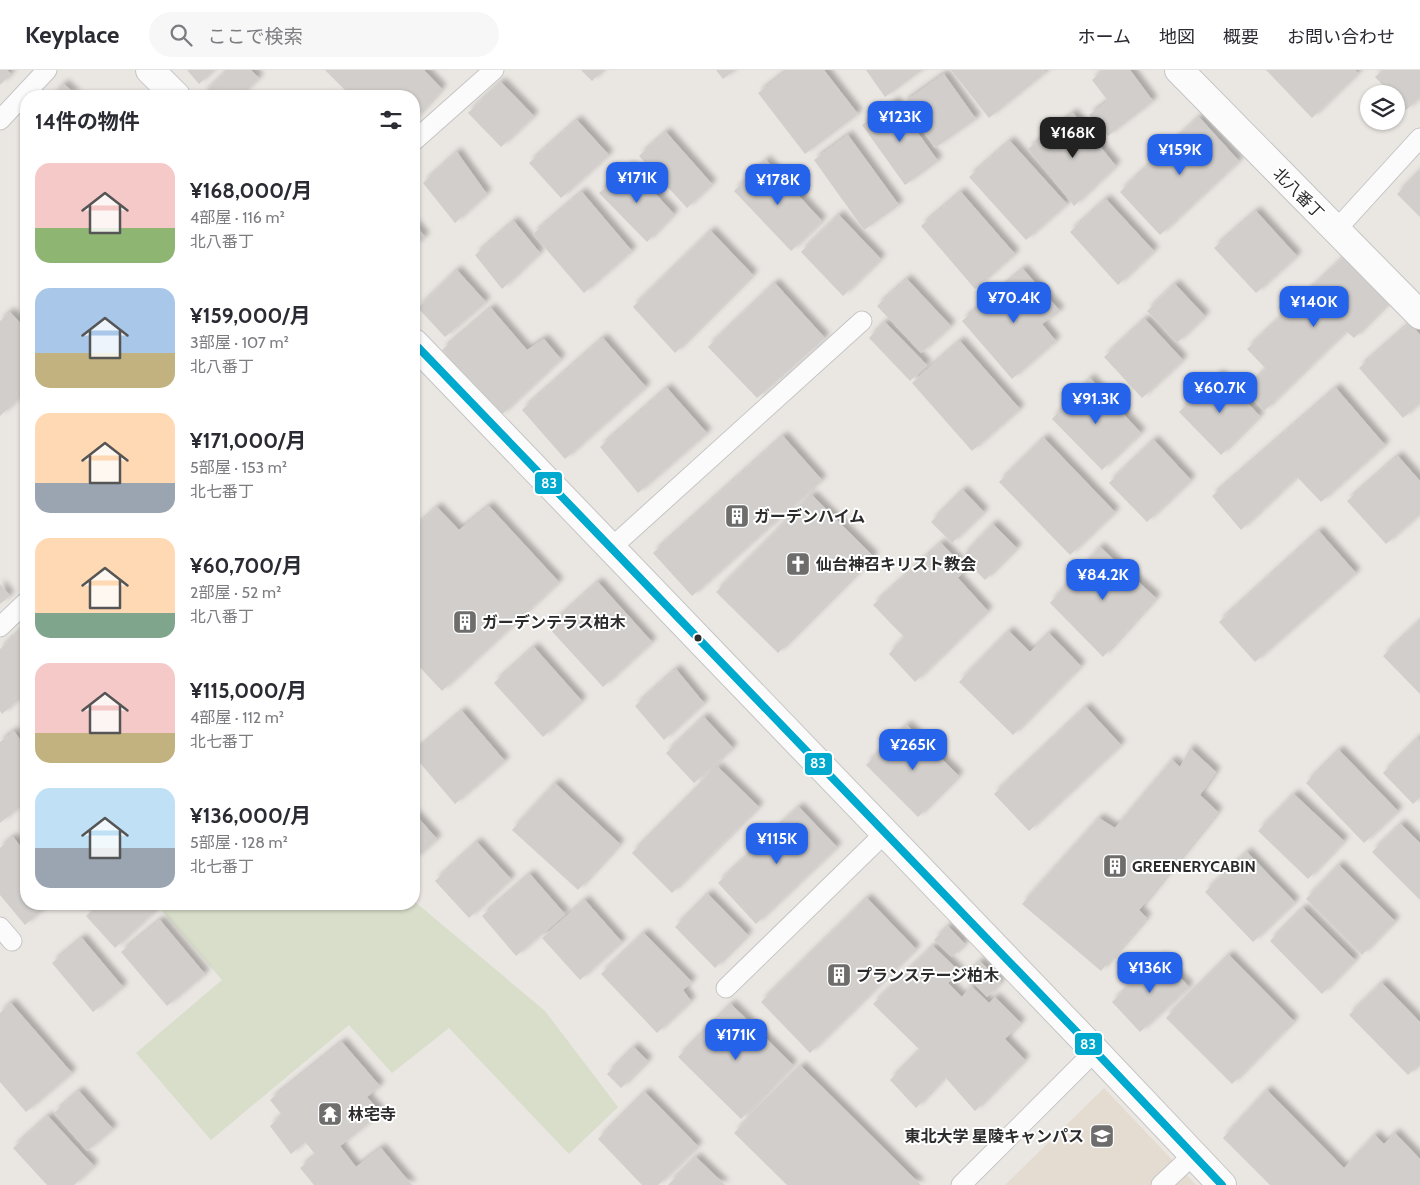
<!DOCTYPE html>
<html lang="ja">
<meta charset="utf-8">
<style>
body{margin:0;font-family:Cabin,"Noto Sans JP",sans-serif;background:#f7f7f7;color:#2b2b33;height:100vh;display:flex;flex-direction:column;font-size:19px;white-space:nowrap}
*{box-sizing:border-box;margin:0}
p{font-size:16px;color:#7c7c81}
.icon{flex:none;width:28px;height:28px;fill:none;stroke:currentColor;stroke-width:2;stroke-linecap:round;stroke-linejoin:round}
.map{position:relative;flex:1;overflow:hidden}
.panel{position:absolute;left:20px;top:20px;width:400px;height:820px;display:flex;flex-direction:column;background:#fff;border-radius:20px;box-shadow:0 1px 4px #0004}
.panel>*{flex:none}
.fabs{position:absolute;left:1360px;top:15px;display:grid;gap:10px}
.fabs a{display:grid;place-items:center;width:45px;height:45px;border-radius:50%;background:#fff;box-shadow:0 1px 4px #0004;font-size:25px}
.price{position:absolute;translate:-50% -42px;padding:0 11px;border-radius:10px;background:#2563eb;color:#fff;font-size:16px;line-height:32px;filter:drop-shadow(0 1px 2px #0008)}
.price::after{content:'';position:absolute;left:50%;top:30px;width:15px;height:11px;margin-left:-8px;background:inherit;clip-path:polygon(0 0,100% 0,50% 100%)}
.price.selected{background:#222;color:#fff}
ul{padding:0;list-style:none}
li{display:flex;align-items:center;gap:15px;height:125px;padding:0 15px}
li span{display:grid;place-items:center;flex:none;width:140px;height:100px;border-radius:15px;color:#555}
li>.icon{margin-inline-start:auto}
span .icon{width:60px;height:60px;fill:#fffc;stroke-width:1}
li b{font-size:21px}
h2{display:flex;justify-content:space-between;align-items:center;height:60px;padding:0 15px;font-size:21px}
header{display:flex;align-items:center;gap:30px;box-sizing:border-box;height:70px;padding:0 25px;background:#fff;border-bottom:1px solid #e1e1e2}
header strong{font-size:24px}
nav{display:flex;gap:28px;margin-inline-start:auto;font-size:18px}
.search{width:350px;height:45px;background:#f7f7f7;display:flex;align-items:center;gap:12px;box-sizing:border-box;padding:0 18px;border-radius:28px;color:#7c7c81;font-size:19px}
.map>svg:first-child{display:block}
.education{fill:#e4dcd1}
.cemetery{fill:#d8deca}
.building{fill:#d1cecb;filter:url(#shadow)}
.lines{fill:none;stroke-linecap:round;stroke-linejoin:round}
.lane-casing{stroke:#c6c5c5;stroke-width:21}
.street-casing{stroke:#c6c5c5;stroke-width:30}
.secondary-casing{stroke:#c6c5c5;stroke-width:30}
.lane{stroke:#fcfbfb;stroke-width:19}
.street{stroke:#fcfbfb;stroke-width:28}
.secondary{stroke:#fcfbfb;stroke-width:28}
.bus-1-casing{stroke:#fff;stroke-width:11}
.bus-1{stroke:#00a9ce;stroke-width:8}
.bus-dot{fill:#2c2c2c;stroke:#fff;stroke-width:2}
.labels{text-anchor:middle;stroke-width:4;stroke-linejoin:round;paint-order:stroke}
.street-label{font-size:16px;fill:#2c2c2c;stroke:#fff}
.poi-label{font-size:16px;font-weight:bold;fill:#2c2c2c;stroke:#fff;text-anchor:start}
.line-badge{stroke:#fff;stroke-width:2}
.badge-label{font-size:14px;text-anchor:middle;font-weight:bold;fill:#fff}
</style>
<header>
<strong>Keyplace</strong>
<div class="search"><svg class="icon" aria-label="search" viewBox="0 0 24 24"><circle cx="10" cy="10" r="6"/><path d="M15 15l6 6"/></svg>ここで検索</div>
<nav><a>ホーム</a><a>地図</a><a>概要</a><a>お問い合わせ</a></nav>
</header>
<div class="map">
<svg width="1420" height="1115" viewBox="0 0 1420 1115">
<defs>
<filter id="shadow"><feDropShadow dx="4.5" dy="-4.5" stdDeviation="2.5" flood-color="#0004"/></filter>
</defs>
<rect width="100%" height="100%" fill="#eae6e2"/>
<path class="education" d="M1104 1018 1196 1115H1005Z"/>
<path class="cemetery" d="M414 831 545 941 618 1037 569 1084 449 958 392 1003 349 955 211 1070 136 983 222 910 156 834H414Z"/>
<path class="building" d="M0 0H7L11 4 0 15Z
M187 0H213L199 14Z
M228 0H251L259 8 240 26 202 25Z
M325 0H424L442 19 414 50V26H351Z
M581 0H603L592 11Z
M716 0H735L723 9Z
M788 0H824L858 44 805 84 758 23Z
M866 0H922L885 27Z
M951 0H1044L1046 2 989 48Z
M1103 0H1130L1153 31 1108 66 1089 45 1108 31 1092 10Z
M1266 0H1355L1358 3 1312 48Z
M1383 0H1420V27L1406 40 1396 30V24H1391L1375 7Z
M944 4 976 49 935 78 903 33Z
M501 12 534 46 501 77 468 43Z
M64 14 77 26H52Z
M895 31 938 91 905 115 862 55Z
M1073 43 1116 96 1074 136 1028 79Z
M1199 47 1239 91 1160 165 1120 122Z
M577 50 609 85 561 128 529 93Z
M666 62 712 114 687 138 639 86Z
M848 65 899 135 864 160 814 90Z
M1010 71 1067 134 1026 170 969 107Z
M457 82 487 124 455 153 423 113Z
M766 90 822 151 791 181 734 121Z
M630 96 674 144 647 172 599 123Z
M1420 101V147L1397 124Z
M582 122 632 181 584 223 533 164Z
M961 122 1015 184 975 219 921 156Z
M1106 129 1154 181 1118 215 1070 162Z
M1256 141 1297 186 1256 223 1214 178Z
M839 145 881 189 843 226 801 182Z
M514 151 540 183 502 219 475 185Z
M414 153 425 167 414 177Z
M711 161 753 205 675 283 633 237Z
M1347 184 1392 230 1354 268 1346 261 1264 341 1245 320 1266 299 1247 279Z
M1023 199 1060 241 1042 254 1056 271 1012 309 962 251Z
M457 200 486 232 445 267 418 238Z
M907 209 951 256 921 283 877 236Z
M775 213 825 268 757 328 708 277Z
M1175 214 1205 246 1177 273 1147 241Z
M491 238 527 280 544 269 561 289 500 346 442 280Z
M10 242 26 259V322L0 346V251Z
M1145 249 1183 290 1142 328 1104 287Z
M885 252 927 295 910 311 869 268Z
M1410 253 1420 265V333L1403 348 1359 298Z
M603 268 646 317 565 389 522 340Z
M960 271 1020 339 972 381 912 313Z
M1219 304 1260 346 1221 385 1179 342Z
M1090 308 1141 363 1102 400 1052 349Z
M667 318 707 363 638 423 600 377Z
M1336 318 1385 375 1321 432 1297 407 1241 460 1212 426Z
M783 366 822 410 692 526 653 483Z
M1044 368 1115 442 1070 485 999 412Z
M1154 370 1191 410 1147 452 1109 413Z
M1398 386 1420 411V444L1386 474 1347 431Z
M963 420 984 442 952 473 931 452Z
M812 425 874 487 778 583 716 522Z
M489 436 559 512 442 621 414 591V458L437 437 459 460Z
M993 454 1017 478 985 510 962 487Z
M1319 461 1356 503 1255 592 1219 552Z
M941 473 966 499 958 508 988 541 915 612 889 584 904 567 873 535Z
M1100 477 1156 528 1103 587 1050 533Z
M598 512 652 572 603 617 548 557Z
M0 514 10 526 0 534Z
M1420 551V624L1383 586Z
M26 555V623L2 644 0 641V579Z
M1009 561 1030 582 1049 563 1081 596 1013 665 959 612Z
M534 577 582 631 543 667 494 613Z
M676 599 704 633 664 670 635 636Z
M1086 637 1121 675 1029 761 994 724Z
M462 641 505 691 455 734 414 686V682Z
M704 647 733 678 694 713 666 683Z
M907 655 959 706 918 747 866 695Z
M14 661 26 678V732L0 753V672Z
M1418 668 1420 671V727L1413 734 1383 703Z
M1190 678 1216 702 1200 725 1218 742 1139 840 1147 848 1101 901 1022 834 1099 748 1115 758 1172 690 1180 697Z
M1339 680 1398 741 1364 773 1306 713Z
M718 697 759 737 672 823 632 783Z
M555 713 620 774 578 820 512 760Z
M1294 724 1344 771 1308 809 1258 761Z
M799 737 837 777 756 854 718 813Z
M414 743 437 769 414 790Z
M1401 754 1420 773V830L1372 782Z
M13 767 26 783V834H50L25 855 0 825V778Z
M477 772 511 809 469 848 435 811Z
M1247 782 1295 832 1253 872 1205 822Z
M1339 795 1395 851 1362 885 1306 829Z
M530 804 565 844 516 886 482 846Z
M708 824 748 865 715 898 675 857Z
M867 828 916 879 810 983 761 932Z
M585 830 622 872 580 910 542 868Z
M99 834H151L156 840 115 878 86 846Z
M1303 838 1355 890 1322 924 1270 871Z
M160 850 205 904 167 936 121 882Z
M948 856 965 874 952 887 934 870Z
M644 863 692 912 683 920 691 931 657 963 601 904Z
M82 868 123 917 93 942 52 893Z
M933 876 960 902 948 913 962 927 971 916 989 933 995 927 1021 953 1005 969 1025 990 975 1041 945 1007 916 1038 890 1010 920 980 873 934Z
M1229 885 1294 951 1232 1014 1166 948Z
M1161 887 1189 917 1140 962 1112 932Z
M980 891 1001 912 987 927 966 906Z
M1382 913 1420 952V993L1408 1005 1349 945Z
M11 933 72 1003 26 1042 0 1012V943Z
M731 934 793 995 741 1049 678 987Z
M342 972 380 1016 367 1027 381 1043 340 1076 356 1097 381 1078 412 1115H314L300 1098 316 1085 305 1072 291 1084 270 1056 282 1045 270 1030Z
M634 977 648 991 621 1018 607 1004Z
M801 996 921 1115H787L734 1063Z
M1267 1020 1344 1098 1375 1065 1384 1074 1395 1063 1420 1089V1115H1270L1223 1068Z
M79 1021 113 1059 87 1081 54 1043Z
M645 1022 698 1076 658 1115H642L598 1069Z
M48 1046 94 1096 74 1115H47L13 1078Z
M696 1087 725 1115H668Z"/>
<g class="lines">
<defs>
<path id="lane" d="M0 50 47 0
M414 71 494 0
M1336 160 1420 68
M611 478 862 251
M0 557 26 532
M0 857 12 871
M726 918 885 763
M961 1115 1095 981
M1161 1115 1193 1085"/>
<path id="street" d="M1179 0 1420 245"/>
<path id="secondary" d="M150 0 176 26
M414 273 1095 981 1222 1115"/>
</defs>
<use href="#lane" class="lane-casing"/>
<use href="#street" class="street-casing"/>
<use href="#secondary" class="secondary-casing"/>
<use href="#lane" class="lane"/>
<use href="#street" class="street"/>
<use href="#secondary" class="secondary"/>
<defs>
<path id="bus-1" d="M414 273 1095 981 1222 1115"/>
</defs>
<use href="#bus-1" class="bus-1-casing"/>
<use href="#bus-1" class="bus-1"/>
</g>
<defs>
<symbol id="building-square" viewBox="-11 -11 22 22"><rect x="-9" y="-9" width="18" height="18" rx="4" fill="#6e6d6c" stroke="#fff"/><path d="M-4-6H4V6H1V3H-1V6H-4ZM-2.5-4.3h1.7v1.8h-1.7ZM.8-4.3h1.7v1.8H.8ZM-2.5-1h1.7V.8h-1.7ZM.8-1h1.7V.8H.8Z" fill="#fff"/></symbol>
<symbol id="church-square" viewBox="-11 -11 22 22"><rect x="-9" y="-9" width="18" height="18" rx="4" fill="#6e6d6c" stroke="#fff"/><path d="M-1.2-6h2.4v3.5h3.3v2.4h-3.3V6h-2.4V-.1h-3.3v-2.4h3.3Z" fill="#fff"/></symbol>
<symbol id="temple-square" viewBox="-11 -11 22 22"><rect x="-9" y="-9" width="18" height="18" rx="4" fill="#6e6d6c" stroke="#fff"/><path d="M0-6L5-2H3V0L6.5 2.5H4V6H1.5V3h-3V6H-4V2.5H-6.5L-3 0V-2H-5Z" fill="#fff"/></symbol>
<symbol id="university-square" viewBox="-11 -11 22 22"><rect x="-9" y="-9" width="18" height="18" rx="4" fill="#6e6d6c" stroke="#fff"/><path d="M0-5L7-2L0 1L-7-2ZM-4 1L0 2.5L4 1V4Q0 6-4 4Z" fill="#fff"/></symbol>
</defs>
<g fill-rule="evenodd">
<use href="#building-square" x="723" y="432" width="28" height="28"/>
<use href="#church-square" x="784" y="480" width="28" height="28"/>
<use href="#building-square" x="451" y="538" width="28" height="28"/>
<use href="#building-square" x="1101" y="782" width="28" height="28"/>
<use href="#building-square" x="825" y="891" width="28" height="28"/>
<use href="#temple-square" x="316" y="1030" width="28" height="28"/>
<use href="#university-square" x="1088" y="1052" width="28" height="28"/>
</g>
<circle class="bus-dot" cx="698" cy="568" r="4.5"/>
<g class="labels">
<g class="street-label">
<text transform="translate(1299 123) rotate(45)" y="6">北八番丁</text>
</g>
<g class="poi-label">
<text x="754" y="452">ガーデンハイム</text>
<text x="816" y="500">仙台神召キリスト教会</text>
<text x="482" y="558">ガーデンテラス柏木</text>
<text x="1132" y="802">GREENERYCABIN</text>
<text x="856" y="911">プランステージ柏木</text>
<text x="348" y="1050">林宅寺</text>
<text x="1084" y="1072" text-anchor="end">東北大学 星陵キャンパス</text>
</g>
</g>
<g class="line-badge">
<rect x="534" y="401" width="29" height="24" rx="5" fill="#00a9ce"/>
<rect x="804" y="682" width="29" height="24" rx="5" fill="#00a9ce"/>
<rect x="1074" y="962" width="29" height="24" rx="5" fill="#00a9ce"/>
</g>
<g class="badge-label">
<text x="549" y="418">83</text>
<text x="818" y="698">83</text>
<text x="1088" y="979">83</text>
</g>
</svg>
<div class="fabs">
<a><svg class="icon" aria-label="layers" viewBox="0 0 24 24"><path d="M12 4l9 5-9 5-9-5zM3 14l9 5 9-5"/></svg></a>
</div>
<b class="price" style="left:900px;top:73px">¥123K</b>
<b class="price selected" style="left:1073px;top:89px">¥168K</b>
<b class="price" style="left:1180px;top:106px">¥159K</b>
<b class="price" style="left:637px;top:134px">¥171K</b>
<b class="price" style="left:778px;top:136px">¥178K</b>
<b class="price" style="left:1014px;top:254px">¥70.4K</b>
<b class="price" style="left:1314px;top:258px">¥140K</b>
<b class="price" style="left:1220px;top:344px">¥60.7K</b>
<b class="price" style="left:1096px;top:355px">¥91.3K</b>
<b class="price" style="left:1103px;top:531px">¥84.2K</b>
<b class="price" style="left:913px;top:701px">¥265K</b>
<b class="price" style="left:777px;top:795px">¥115K</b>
<b class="price" style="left:1150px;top:924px">¥136K</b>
<b class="price" style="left:736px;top:991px">¥171K</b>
<section class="panel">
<h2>14件の物件<svg class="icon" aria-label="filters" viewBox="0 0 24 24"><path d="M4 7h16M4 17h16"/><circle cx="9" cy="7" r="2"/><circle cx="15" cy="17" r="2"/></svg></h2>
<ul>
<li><span style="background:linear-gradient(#f6c9c9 65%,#8fb573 0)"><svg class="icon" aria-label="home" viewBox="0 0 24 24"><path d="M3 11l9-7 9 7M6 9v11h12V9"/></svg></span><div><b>¥168,000/月</b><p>4部屋 · 116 m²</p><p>北八番丁</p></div></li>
<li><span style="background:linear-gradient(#a9c7e8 65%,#c2b280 0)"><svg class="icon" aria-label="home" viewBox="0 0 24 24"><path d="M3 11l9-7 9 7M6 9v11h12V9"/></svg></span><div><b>¥159,000/月</b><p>3部屋 · 107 m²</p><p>北八番丁</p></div></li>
<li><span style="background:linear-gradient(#ffd9b3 70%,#9aa5b1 0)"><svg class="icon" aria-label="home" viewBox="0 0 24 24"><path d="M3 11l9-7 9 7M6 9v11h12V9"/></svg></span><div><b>¥171,000/月</b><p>5部屋 · 153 m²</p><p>北七番丁</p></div></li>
<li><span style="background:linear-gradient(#ffd9b3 75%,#7fa58c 0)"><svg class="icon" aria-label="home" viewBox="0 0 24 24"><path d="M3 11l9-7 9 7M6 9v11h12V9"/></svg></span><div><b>¥60,700/月</b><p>2部屋 · 52 m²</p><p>北八番丁</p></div></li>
<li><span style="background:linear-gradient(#f6c9c9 70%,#c2b280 0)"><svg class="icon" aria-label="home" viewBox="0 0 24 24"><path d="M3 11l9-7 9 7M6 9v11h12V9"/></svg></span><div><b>¥115,000/月</b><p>4部屋 · 112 m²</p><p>北七番丁</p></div></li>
<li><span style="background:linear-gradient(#bfe0f5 60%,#9aa5b1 0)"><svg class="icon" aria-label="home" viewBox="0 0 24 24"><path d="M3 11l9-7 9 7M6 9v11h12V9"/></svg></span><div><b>¥136,000/月</b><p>5部屋 · 128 m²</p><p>北七番丁</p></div></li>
</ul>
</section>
</div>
